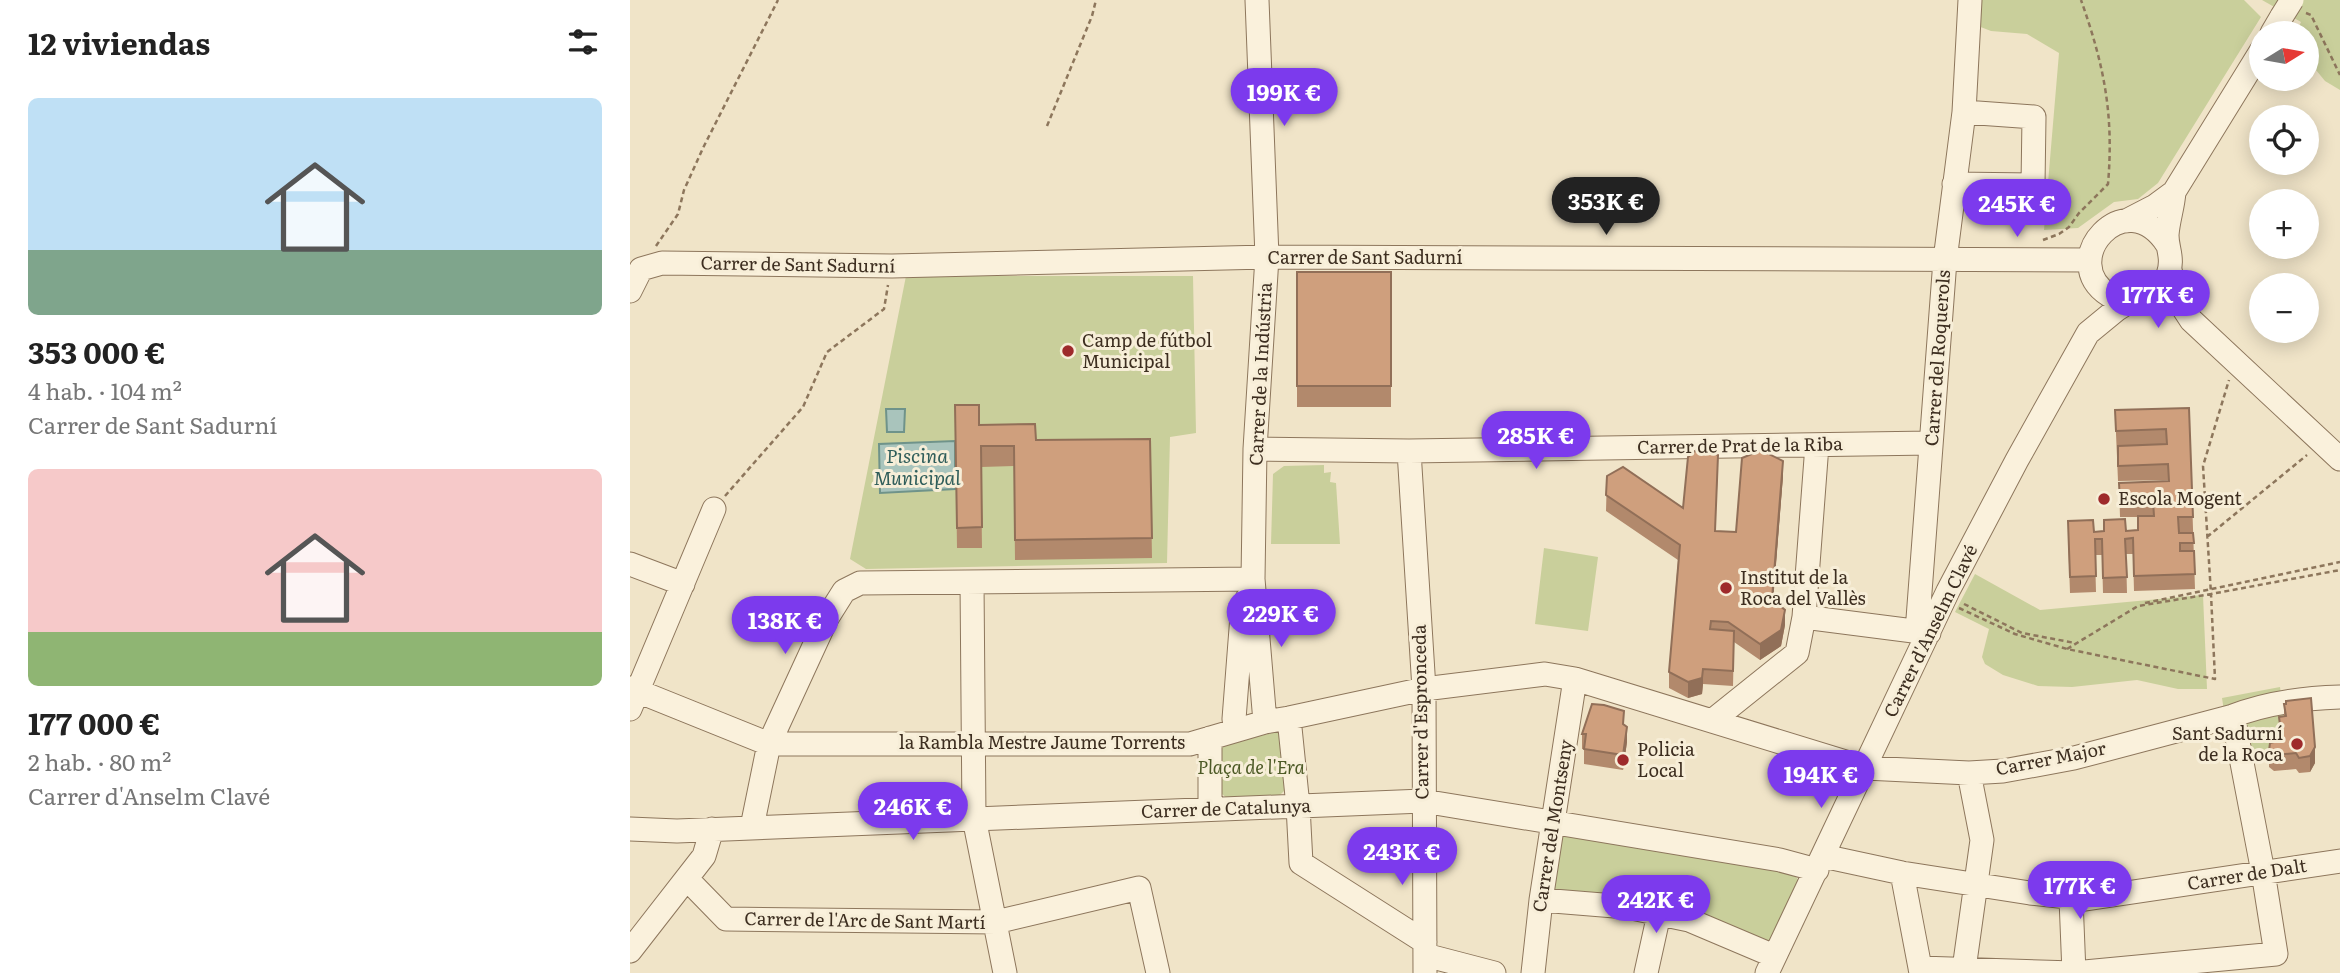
<!DOCTYPE html>
<html lang="es">
<meta charset="utf-8">
<style>
body{margin:0;font-family:Literata,serif;background:#f6f6f6;color:#222;height:100vh;display:flex;flex-direction:column;font-size:26px;white-space:nowrap}
*{box-sizing:border-box;margin:0}
p{font-size:23px;color:#767676}
.icon{flex:none;width:38px;height:38px;fill:none;stroke:currentColor;stroke-width:2;stroke-linecap:round;stroke-linejoin:round}
.map{position:relative;flex:1;overflow:hidden}
.panel{display:flex;flex-direction:column;background:#fff;width:630px}
.panel>*{flex:none}
.needle{width:46px;rotate:79deg}
.buttons{position:absolute;left:1619px;top:21px;display:grid;gap:14px}
.buttons a{display:grid;place-items:center;width:70px;height:70px;border-radius:50%;background:#fff;box-shadow:0 4px 18px #0003;font-size:35px}
.price{position:absolute;translate:-50% -60px;padding:0 16px;border-radius:24px;background:#7c3aed;color:#fff;font-size:23px;line-height:46px;filter:drop-shadow(0 2px 4px #0008)}
.price::after{content:'';position:absolute;left:50%;top:42px;width:21px;height:16px;margin-left:-10px;background:inherit;clip-path:polygon(0 0,100% 0,50% 100%)}
.price.active{background:#222;color:#fff}
ul{padding:0;list-style:none}
li{display:grid;align-content:center;gap:14px;height:371px;padding:0 28px}
li span{display:grid;place-items:center;height:217px;border-radius:10px;color:#555}
li>.icon{margin-inline-start:auto}
span .icon{width:126px;height:126px;fill:#fffc;stroke-width:1}
li b{font-size:30px}
h2{display:flex;justify-content:space-between;align-items:center;height:84px;padding:0 28px;font-size:30px}
main{display:flex;flex:1;min-height:0}
.map>svg:first-child{display:block}
.green{fill:#c9cf9b}
.water{fill:#a9c4bc;stroke:#6f938a;stroke-width:2}
.lines{fill:none;stroke-linecap:round;stroke-linejoin:round}
.minor-casing{stroke:#8d765c;stroke-width:25}
.path{stroke:#8d765c;stroke-width:2.5;stroke-dasharray:5 3.5;stroke-linecap:butt}
.minor{stroke:#faf1dc;stroke-width:23}
.minor-bridge-casing{stroke:#8d765c;stroke-width:25;stroke-linecap:butt}
.minor-bridge{stroke:#faf1dc;stroke-width:23}
.wall{fill:#b2896c}
.shaded-wall{fill:#916f58}
.building{fill:#cf9f7d;stroke:#916f58;stroke-width:2}
.poi-dot{fill:#9e2a2b;stroke:#f7eed8;stroke-width:2.5}
.labels{text-anchor:middle;stroke-width:6;stroke-linejoin:round;paint-order:stroke}
.street-label{font-size:18px;fill:#3d2e20;stroke:#f7eed8}
.poi-label{font-size:18px;fill:#3d2e20;stroke:#f7eed8;text-anchor:start}
.park-label{font-size:18px;font-style:italic;fill:#4d5a26;stroke:#f7eed8}
.water-label{font-size:19px;font-style:italic;fill:#2f5d5a;stroke:#f7eed8}
</style>
<main>
<section class="panel">
<h2>12 viviendas<svg class="icon" aria-label="filters" viewBox="0 0 24 24"><path d="M4 7h16M4 17h16"/><circle cx="9" cy="7" r="2"/><circle cx="15" cy="17" r="2"/></svg></h2>
<ul>
<li><span style="background:linear-gradient(#bfe0f5 70%,#7fa58c 0)"><svg class="icon" aria-label="home" viewBox="0 0 24 24"><path d="M3 11l9-7 9 7M6 9v11h12V9"/></svg></span><div><b>353 000 €</b><p>4 hab. · 104 m²</p><p>Carrer de Sant Sadurní</p></div></li>
<li><span style="background:linear-gradient(#f6c9c9 75%,#8fb573 0)"><svg class="icon" aria-label="home" viewBox="0 0 24 24"><path d="M3 11l9-7 9 7M6 9v11h12V9"/></svg></span><div><b>177 000 €</b><p>2 hab. · 80 m²</p><p>Carrer d'Anselm Clavé</p></div></li>
</ul>
</section>
<div class="map">
<svg width="1710" height="973" viewBox="0 0 1710 973">
<rect width="100%" height="100%" fill="#f0e4c8"/>
<path class="green" d="M1349 0H1614L1631 17 1528 183 1508 199 1484 202 1448 228 1414 230 1429 53 1397 34 1361 31 1348 26Z
M1632 0H1710V90L1695 81 1677 59 1676 33H1666L1671 22Z
M276 276H563L566 433 540 437 537 563 236 569 220 559Z
M694 465V473L701 472 700 482 706 483 710 544H641L643 474 654 466Z
M914 548 968 557 958 631 905 624Z
M1345 574 1410 610 1573 595 1577 689H1548L1507 680 1442 687 1408 686 1373 675 1355 664 1352 657 1359 629 1325 612Z
M1650 687 1656 731 1652 755 1602 763 1592 698Z
M646 732H652L657 788 649 796 597 798 588 791 590 751 594 745Z
M927 826 1159 867 1169 881 1136 953 1059 920 915 896Z"/>
<path class="water" d="M256 409H275L274 432H257Z
M325 441V489L250 493 249 444Z"/>
<g class="lines">
<defs>
<path id="minor" d="M627 0 637 257 625 449 623 579 635 722
M1642 33 1652 16
M1324 184 1403 185 1404 117 1334 112
M1496 221 1525 206 1544 192 1631 51
M1537 244C1495 181 1426 261 1479 295 1487 300 1495 301 1504 300 1526 299 1543 279 1540 256 1539 248 1537 243 1537 235 1538 220 1543 207 1544 192
M1540 270 1548 300 1561 320 1710 459
M0 291 11 269 32 263 262 266 637 257 1460 260
M625 449 779 451 1301 443
M779 451 794 689 795 973
M0 564 53 584
M342 582 344 818 375 973
M1174 617 1299 633
M1287 632 1315 260 1334 112 1340 0
M0 688 139 744H560L635 722 659 718 794 689 915 674 945 679 1235 768 1339 773 1373 771 1444 758 1603 716C1636 703 1674 698 1710 697
M0 709 84 509
M659 718 668 806 671 863 795 942
M1082 721 1167 653 1174 617 1187 445
M606 730 604 719 612 616 617 599
M580 738V809
M122 827 139 744 197 618 214 591 230 583 623 579
M0 829 47 831 793 801 1150 860 1187 870
M1193 856 1272 873 1400 893 1456 899 1710 861
M1272 873 1291 973
M57 879 96 919 366 922 509 888 528 973
M1441 899 1444 973
M911 900 997 907 1059 920 1144 956
M0 951 74 856 82 829
M795 955 864 973
M1290 968 1444 973 1646 954 1633 872 1603 716
M1334 969 1352 840 1339 773
M903 973 911 900 945 679
M1016 973 1029 914
M1137 973 1318 591 1387 460 1458 333 1486 310 1502 300"/>
</defs>
<use href="#minor" class="minor-casing"/>
<path class="path" d="M1676 13 1681 15 1710 75
M417 126 462 16 466 0
M1413 240 1429 234 1439 227 1449 213 1478 184C1484 114 1474 65 1451 0
M26 246 48 214 54 190 73 148 148 0
M95 496 173 407 197 352 254 309 258 285
M1577 537 1677 455
M1515 603 1710 562
M1334 604 1392 633 1445 643
M1329 608 1385 634 1437 649 1585 679 1581 594 1710 570
M1437 649 1508 606 1581 594 1573 466 1599 380"/>
<use href="#minor" class="minor"/>
<defs>
<path id="minor-bridge" d="M1652 16 1662 0"/>
</defs>
<use href="#minor-bridge" class="minor-bridge-casing"/>
<use href="#minor-bridge" class="minor-bridge"/>
</g>
<path class="wall" d="M667 272H761V407H667Z
M325 405 349 425 406 440 520 439 522 558 385 560 384 466 351 467 352 548H327Z
M1559 408 1565 589 1504 591 1503 554H1496L1497 593H1473L1472 555H1465L1466 592 1440 593 1438 536 1464 532 1508 530V517H1490L1489 483 1538 481V480L1488 481 1485 410Z
M1088 470 1085 531 1106 532 1153 476 1143 600 1155 625 1151 646 1130 660 1104 642 1103 686 1073 684 1072 694 1058 698 1039 688V672L1048 560 976 511 977 476 1053 508Z
M1654 704 1685 763 1680 772 1669 773 1666 769 1644 771 1639 767V751L1650 740 1649 717 1654 716Z
M994 725 997 742 993 770 954 764V749H952V734Z"/>
<path class="shaded-wall" d="M1153 461V476L1142 615V599Z
M1155 610V625L1151 646 1130 660V644Z
M1073 669V684L1072 694 1058 698V682Z
M997 727V742L993 770V755Z
M1685 747V763L1680 772V756Z"/>
<path class="building" d="M667 272H761V386H667Z
M325 405H349V425L405 424 406 440 520 439 522 538 385 540 384 446H351L352 527 327 528Z
M1559 408 1563 517H1548L1549 533H1563L1564 543H1550V551H1564L1565 574 1504 576 1503 538 1495 539 1497 577 1473 578 1472 539H1465L1466 576 1440 577 1438 521 1463 520 1464 532 1474 531V520L1495 519 1496 531 1508 530V516H1524L1523 501 1490 502 1489 483 1539 481 1538 464 1488 466V446L1537 444 1536 429 1486 431 1485 410Z
M1071 446 1088 455 1085 531 1106 532 1112 458 1131 450 1153 461 1142 599 1155 610 1151 630 1130 644 1098 622 1081 621 1080 629 1104 631 1103 671 1073 669 1072 678 1058 682 1039 672 1050 545 976 495 977 476 993 467 1053 508 1058 457Z
M1681 698 1685 747 1680 756 1669 758 1666 753 1644 755 1639 751 1640 743 1652 740 1649 717 1656 716 1654 704H1656V701Z
M962 704 974 705 994 711 993 724 997 727 993 755 954 749 956 734H952Z"/>
<g class="poi-dot">
<circle cx="438" cy="351" r="7"/>
<circle cx="1474" cy="499" r="7"/>
<circle cx="1096" cy="588" r="7"/>
<circle cx="1667" cy="744" r="7"/>
<circle cx="993" cy="760" r="7"/>
</g>
<g class="labels">
<g class="street-label">
<text x="735" y="264">Carrer de Sant Sadurní</text>
<text transform="translate(168 265) rotate(1)" y="6">Carrer de Sant Sadurní</text>
<text transform="translate(1308 358) rotate(-86)" y="6">Carrer del Roquerols</text>
<text transform="translate(631 374) rotate(-87)" y="6">Carrer de la Indústria</text>
<text transform="translate(1110 446) rotate(-1)" y="6">Carrer de Prat de la Riba</text>
<text transform="translate(1301 631) rotate(-64)" y="6">Carrer d'Anselm Clavé</text>
<text transform="translate(791 712) rotate(-91)" y="6">Carrer d'Espronceda</text>
<text x="412" y="749">la Rambla Mestre Jaume Torrents</text>
<text transform="translate(1421 759) rotate(-11)" y="6">Carrer Major</text>
<text transform="translate(596 809) rotate(-2)" y="6">Carrer de Catalunya</text>
<text transform="translate(923 826) rotate(-81)" y="6">Carrer del Montseny</text>
<text transform="translate(1617 875) rotate(-9)" y="6">Carrer de Dalt</text>
<text transform="translate(235 921) rotate(1)" y="6">Carrer de l'Arc de Sant Martí</text>
</g>
<g class="poi-label">
<text x="452" y="347">Camp de fútbol<tspan x="452" dy="21">Municipal</tspan></text>
<text x="1488" y="505">Escola Mogent</text>
<text x="1110" y="584">Institut de la<tspan x="1110" dy="21">Roca del Vallès</tspan></text>
<text x="1653" y="740" text-anchor="end">Sant Sadurní<tspan x="1653" dy="21">de la Roca</tspan></text>
<text x="1007" y="756">Policia<tspan x="1007" dy="21">Local</tspan></text>
</g>
<g class="park-label">
<text x="621" y="774">Plaça de l'Era</text>
</g>
<g class="water-label">
<text x="287" y="463">Piscina<tspan x="287" dy="22">Municipal</tspan></text>
</g>
</g>
</svg>
<div class="buttons">
<a><svg class="needle" viewBox="-14 -14 28 28"><path d="M0-13l5 13h-10z" fill="#e53935"/><path d="M0 13l5-13h-10z" fill="#767676"/></svg></a>
<a><svg class="icon" aria-label="locate" viewBox="0 0 24 24"><circle cx="12" cy="12" r="6"/><path d="M12 2v4M12 18v4M2 12h4M18 12h4"/></svg></a>
<a>+</a>
<a>−</a>
</div>
<b class="price" style="left:654px;top:128px">199K €</b>
<b class="price active" style="left:976px;top:237px">353K €</b>
<b class="price" style="left:1387px;top:239px">245K €</b>
<b class="price" style="left:1528px;top:330px">177K €</b>
<b class="price" style="left:906px;top:471px">285K €</b>
<b class="price" style="left:651px;top:649px">229K €</b>
<b class="price" style="left:155px;top:656px">138K €</b>
<b class="price" style="left:1191px;top:810px">194K €</b>
<b class="price" style="left:283px;top:842px">246K €</b>
<b class="price" style="left:772px;top:887px">243K €</b>
<b class="price" style="left:1450px;top:921px">177K €</b>
<b class="price" style="left:1026px;top:935px">242K €</b>
</div>
</main>
